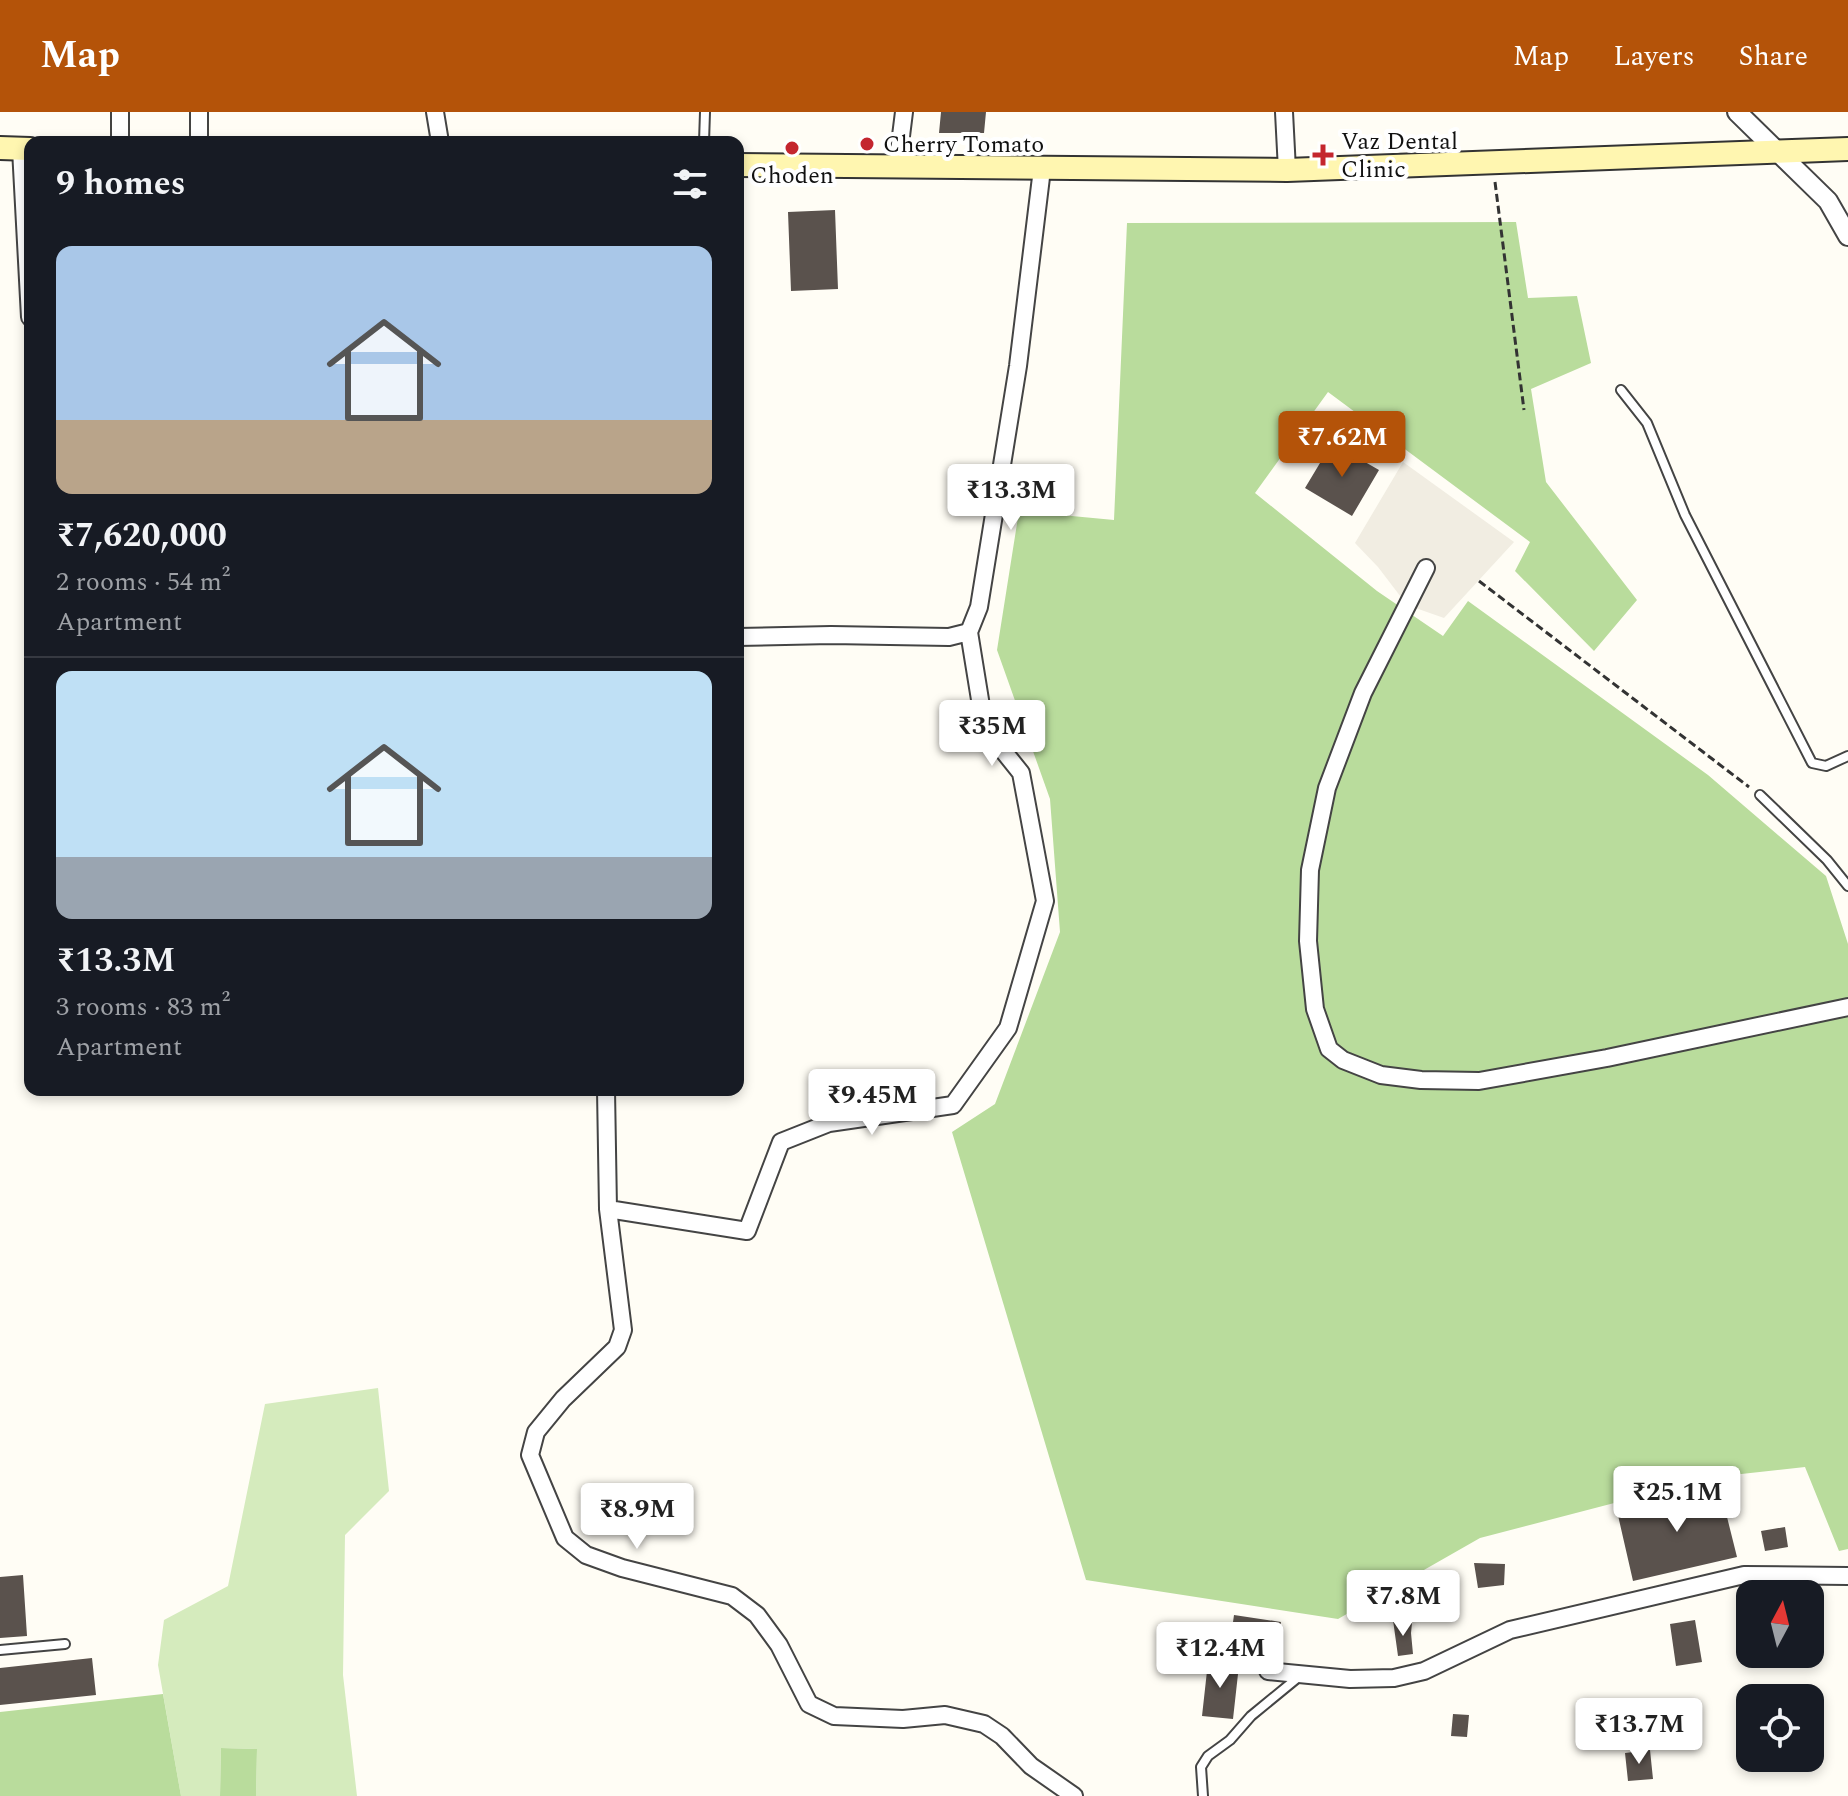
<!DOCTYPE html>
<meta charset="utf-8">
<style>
body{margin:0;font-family:Spectral,serif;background:#242831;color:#f1f3f6;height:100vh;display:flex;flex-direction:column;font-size:30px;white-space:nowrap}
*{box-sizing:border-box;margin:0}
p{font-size:26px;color:#9ea1a6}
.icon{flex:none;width:44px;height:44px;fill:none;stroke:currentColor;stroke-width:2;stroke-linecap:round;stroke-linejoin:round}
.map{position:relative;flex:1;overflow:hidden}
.side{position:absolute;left:24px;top:24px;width:720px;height:960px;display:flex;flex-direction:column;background:#171b24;border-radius:16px;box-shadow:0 4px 12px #0003}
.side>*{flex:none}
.needle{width:52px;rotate:7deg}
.controls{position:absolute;left:1736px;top:1468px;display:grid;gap:16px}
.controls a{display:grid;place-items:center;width:88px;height:88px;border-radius:16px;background:#171b24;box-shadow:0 4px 12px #0003;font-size:40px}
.price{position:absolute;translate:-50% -68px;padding:0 18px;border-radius:8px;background:#fff;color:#222;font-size:26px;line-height:52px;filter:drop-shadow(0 2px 4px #0008)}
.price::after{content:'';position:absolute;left:50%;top:48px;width:24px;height:18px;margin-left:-12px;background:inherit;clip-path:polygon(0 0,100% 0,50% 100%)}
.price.current{background:#b45309;color:#fff}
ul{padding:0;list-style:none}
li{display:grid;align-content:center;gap:16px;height:424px;padding:0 32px}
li+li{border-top:2px solid #363941}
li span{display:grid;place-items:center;height:248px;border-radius:16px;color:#555}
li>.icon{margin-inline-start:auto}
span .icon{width:144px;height:144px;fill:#fffc;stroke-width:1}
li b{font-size:34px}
h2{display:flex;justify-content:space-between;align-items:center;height:96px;padding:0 32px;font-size:34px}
header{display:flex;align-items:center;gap:48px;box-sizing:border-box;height:112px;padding:0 40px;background:#b45309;color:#fff}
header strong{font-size:38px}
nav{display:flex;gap:44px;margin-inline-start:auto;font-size:28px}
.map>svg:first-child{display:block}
.green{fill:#d5ebbd}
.forest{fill:#b9dc9c}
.plaza{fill:#f1ede2}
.building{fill:#5a524d}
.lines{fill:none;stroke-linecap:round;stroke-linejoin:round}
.service-casing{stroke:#444;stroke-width:12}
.minor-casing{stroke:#444;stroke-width:20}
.tertiary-casing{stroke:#444;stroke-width:22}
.secondary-casing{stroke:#333;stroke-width:26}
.path{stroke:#333;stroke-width:3;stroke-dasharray:8 4;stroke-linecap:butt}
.service{stroke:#fff;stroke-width:8}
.minor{stroke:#fff;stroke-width:16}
.tertiary{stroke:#fff;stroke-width:18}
.secondary{stroke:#fff6b0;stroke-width:22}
.poi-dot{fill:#c4262e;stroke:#fff;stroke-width:3}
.labels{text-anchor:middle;stroke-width:8;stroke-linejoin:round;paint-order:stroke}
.poi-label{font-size:24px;fill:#111;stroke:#fff;text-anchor:start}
</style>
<header>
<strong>Map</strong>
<nav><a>Map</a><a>Layers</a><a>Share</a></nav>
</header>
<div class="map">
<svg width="1848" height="1684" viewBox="0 0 1848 1684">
<rect width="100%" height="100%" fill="#fffdf5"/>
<path class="green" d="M378 1276 389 1379 345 1423 343 1563 357 1684H256L257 1637 221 1636 220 1684H181L158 1553 164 1508 228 1474 265 1292Z"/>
<path class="forest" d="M1516 110 1528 186 1577 184 1591 251 1531 277 1546 370 1637 488 1594 539 1515 459 1530 430 1328 280 1255 381 1377 479 1443 524 1468 489 1708 663 1826 764 1848 832V1437L1839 1439 1805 1355 1714 1365 1480 1426 1338 1507 1086 1468 952 1020 995 992 1060 820 1050 687 997 538 1019 399 1114 408 1127 111Z
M163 1582 181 1684H0V1600Z
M221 1636 257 1637 256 1684H220Z"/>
<path class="plaza" d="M1403 350 1514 430 1444 506 1407 493 1378 455 1355 431Z"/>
<path class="building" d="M941 0H986L984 21H939Z
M835 98 838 177 791 179 788 100Z
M1332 331 1379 358 1352 404 1305 376Z
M1719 1373 1737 1445 1633 1469 1617 1399Z
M1785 1415 1788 1435 1765 1439 1761 1419Z
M1474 1451 1505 1452 1504 1473 1478 1476Z
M23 1463 27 1524 0 1526V1465Z
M1234 1503 1281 1510 1276 1545 1229 1538Z
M1393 1508 1412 1511 1411 1521 1413 1542 1398 1544Z
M1695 1508 1702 1550 1676 1554 1670 1512Z
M92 1546 96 1583 0 1593V1556Z
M1208 1550 1239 1553 1233 1607 1202 1604Z
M1453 1602 1469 1603 1467 1625 1451 1624Z
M1650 1638 1653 1667 1628 1669 1625 1641Z"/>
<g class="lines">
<defs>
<path id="service" d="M704 30 705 0
M1621 278 1647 311 1685 403 1812 651 1826 654 1848 644
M1760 683 1827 748 1848 774
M0 1538 65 1532
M1203 1684 1201 1655 1208 1644 1230 1628 1251 1604 1301 1563"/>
<path id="minor" d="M120 0V30
M435 0 440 30
M1284 0 1287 58
M199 30V0
M21 37 30 205
M897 56 904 0
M1426 456 1363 581 1327 676 1310 758 1308 829 1315 897 1329 937 1343 948 1381 963 1421 968 1479 969 1607 946 1848 895
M738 525 831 523 949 525 969 520 979 495 1018 254 1042 57
M606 978 608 1097 623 1218 617 1235 563 1287 536 1320 530 1343 565 1426 586 1443 622 1456 732 1484 757 1503 779 1533 809 1592 834 1604 903 1607 945 1603 984 1612 1002 1624 1031 1654 1074 1684
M608 1097 747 1119 781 1030 829 1011 953 993 1008 916 1045 789 1021 661 1001 636 982 600 969 520
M1268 1559 1350 1567 1394 1566 1424 1559 1510 1518 1744 1463 1848 1464"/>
<path id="tertiary" d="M1737 0 1828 89 1848 124"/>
<path id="secondary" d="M0 36 30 37
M738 53 1287 58 1848 37"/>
</defs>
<use href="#service" class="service-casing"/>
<use href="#minor" class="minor-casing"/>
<use href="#tertiary" class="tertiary-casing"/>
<use href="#secondary" class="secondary-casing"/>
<path class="path" d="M1495 70 1524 298
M1479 469 1749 675"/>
<use href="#service" class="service"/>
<use href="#minor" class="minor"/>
<use href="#tertiary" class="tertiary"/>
<use href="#secondary" class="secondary"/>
</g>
<g class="poi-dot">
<circle cx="867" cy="32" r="8"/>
<circle cx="792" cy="36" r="8"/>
<path d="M1319 31h8v8h8v8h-8v8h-8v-8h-8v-8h8z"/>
</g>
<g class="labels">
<g class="poi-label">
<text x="1341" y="37">Vaz Dental<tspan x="1341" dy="28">Clinic</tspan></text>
<text x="883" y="40">Cherry Tomato</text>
<text x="792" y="71" text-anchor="middle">Choden</text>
</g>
</g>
</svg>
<div class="controls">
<a><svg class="needle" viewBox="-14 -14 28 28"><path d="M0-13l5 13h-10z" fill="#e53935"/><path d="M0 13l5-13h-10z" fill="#9ea1a6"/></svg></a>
<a><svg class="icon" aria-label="locate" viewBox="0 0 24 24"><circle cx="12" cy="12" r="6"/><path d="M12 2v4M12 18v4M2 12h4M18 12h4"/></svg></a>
</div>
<b class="price current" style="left:1342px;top:367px">₹7.62M</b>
<b class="price" style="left:1011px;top:420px">₹13.3M</b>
<b class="price" style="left:992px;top:656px">₹35M</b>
<b class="price" style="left:872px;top:1025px">₹9.45M</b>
<b class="price" style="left:1677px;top:1422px">₹25.1M</b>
<b class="price" style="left:637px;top:1439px">₹8.9M</b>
<b class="price" style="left:1403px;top:1526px">₹7.8M</b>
<b class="price" style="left:1220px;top:1578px">₹12.4M</b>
<b class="price" style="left:1639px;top:1654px">₹13.7M</b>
<section class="side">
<h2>9 homes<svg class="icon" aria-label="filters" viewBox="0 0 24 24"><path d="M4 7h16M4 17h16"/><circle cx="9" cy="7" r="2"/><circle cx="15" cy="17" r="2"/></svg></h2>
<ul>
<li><span style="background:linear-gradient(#a9c7e8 70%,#b9a48a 0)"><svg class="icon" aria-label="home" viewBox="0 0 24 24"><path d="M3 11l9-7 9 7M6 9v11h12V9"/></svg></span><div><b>₹7,620,000</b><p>2 rooms · 54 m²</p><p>Apartment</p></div></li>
<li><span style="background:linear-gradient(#bfe0f5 75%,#9aa5b1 0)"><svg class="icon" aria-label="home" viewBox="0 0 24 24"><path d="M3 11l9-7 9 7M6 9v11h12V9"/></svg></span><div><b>₹13.3M</b><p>3 rooms · 83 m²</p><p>Apartment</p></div></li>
</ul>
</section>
</div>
